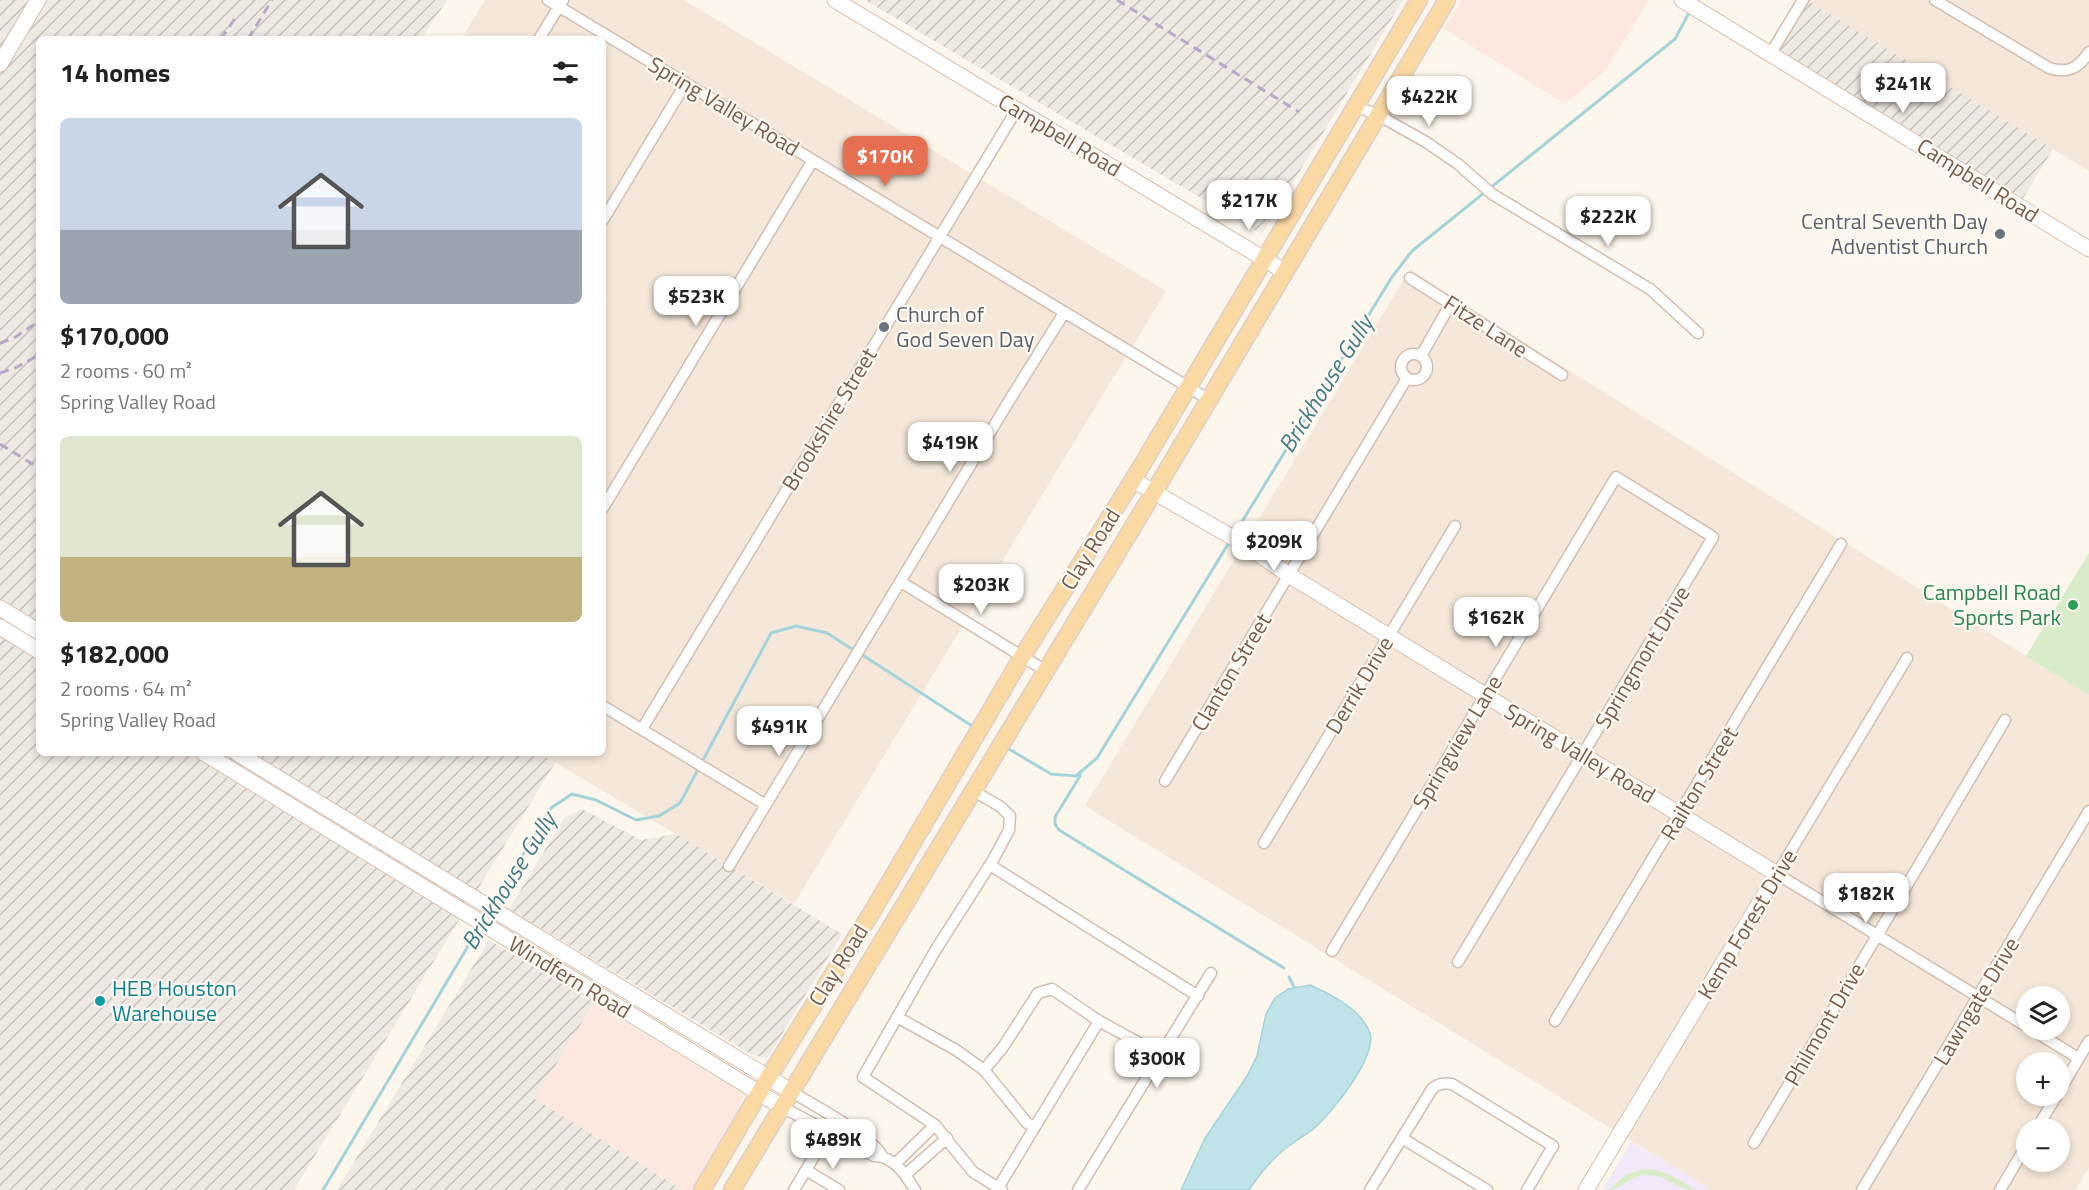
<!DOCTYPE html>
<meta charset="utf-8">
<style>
body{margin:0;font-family:"Titillium Web",sans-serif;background:#f6f6f6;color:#222;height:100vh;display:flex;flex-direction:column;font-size:22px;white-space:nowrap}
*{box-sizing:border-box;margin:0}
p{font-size:20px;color:#767676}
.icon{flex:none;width:33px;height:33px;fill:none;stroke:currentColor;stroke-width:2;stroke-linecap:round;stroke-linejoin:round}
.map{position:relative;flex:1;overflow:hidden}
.drawer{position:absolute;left:36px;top:36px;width:570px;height:720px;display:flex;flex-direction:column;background:#fff;border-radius:9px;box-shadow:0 3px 9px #0003}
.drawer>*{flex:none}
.fabs{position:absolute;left:2016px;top:986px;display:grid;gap:12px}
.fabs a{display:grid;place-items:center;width:54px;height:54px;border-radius:50%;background:#fff;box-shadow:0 3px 9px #0003;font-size:30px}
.price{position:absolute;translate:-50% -51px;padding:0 14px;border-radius:12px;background:#fff;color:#222;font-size:20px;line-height:39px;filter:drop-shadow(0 2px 3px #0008)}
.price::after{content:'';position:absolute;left:50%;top:36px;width:18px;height:14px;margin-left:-9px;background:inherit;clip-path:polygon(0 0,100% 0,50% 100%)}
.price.active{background:#e76f51;color:#fff}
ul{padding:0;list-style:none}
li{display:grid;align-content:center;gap:12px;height:318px;padding:0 24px}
li span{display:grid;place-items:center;height:186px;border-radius:9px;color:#555}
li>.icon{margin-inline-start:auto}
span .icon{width:108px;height:108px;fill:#fffc;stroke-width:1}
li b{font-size:26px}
h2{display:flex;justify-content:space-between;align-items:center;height:72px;padding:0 24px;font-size:26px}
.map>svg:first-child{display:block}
.residential{fill:#f5e8da;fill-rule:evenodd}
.commercial{fill:#fde8e0}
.industrial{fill:url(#industrial-furrows)}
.education{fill:#f3e8fa}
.pitch{fill:#d8ecc9}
.water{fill:#bfe3e8;stroke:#a5d3da;stroke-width:1.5}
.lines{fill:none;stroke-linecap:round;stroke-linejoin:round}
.stream{stroke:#a5d3da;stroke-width:3}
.street-casing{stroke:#d1beb0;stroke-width:13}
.secondary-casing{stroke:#d6c0b0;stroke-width:17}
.primary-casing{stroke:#dad1cd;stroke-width:19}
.street{stroke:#fff;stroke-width:10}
.secondary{stroke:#fff;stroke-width:15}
.primary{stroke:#fbd9a5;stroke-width:16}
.rail{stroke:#b9a8c9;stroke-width:3;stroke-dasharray:9 6;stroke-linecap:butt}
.worship-dot{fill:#6b7280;stroke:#fffaf3;stroke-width:2}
.leisure-dot{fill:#2e9e5b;stroke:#fffaf3;stroke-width:2}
.culture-dot{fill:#0f9aa8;stroke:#fffaf3;stroke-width:2}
.labels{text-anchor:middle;stroke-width:4.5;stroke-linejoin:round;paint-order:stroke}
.street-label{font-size:22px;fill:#7a5c4d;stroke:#fffaf3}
.worship-label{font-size:22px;fill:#5b616d;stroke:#fffaf3;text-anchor:end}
.leisure-label{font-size:22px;fill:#27864d;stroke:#fffaf3;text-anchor:end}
.culture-label{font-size:22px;fill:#0d838f;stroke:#fffaf3;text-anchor:start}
.water-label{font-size:24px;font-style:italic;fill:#437c86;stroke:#fffaf3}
</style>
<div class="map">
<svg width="2089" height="1190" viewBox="0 0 2089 1190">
<defs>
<pattern id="industrial-furrows" width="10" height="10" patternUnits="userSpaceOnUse" patternTransform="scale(1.5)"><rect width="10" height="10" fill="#efe9e4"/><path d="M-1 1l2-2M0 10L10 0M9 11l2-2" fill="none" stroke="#c7c0bb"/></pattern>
</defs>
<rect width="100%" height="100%" fill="#fdf6ec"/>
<path class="residential" d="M485 0H684L1166 291 794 904 539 753H603V39H461Z
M1806 0H2089V171L1808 1Z
M1410 269 1570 371 2089 695V1168L2075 1190H1711L1085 806ZM2026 996H2060V1029H2026ZM2026 1062H2060V1095H2026ZM2026 1128H2060V1161H2026Z"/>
<path class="commercial" d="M1462 0H1649L1605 71 1565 104 1444 29Z
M594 1003 744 1094 739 1108 691 1190H683L535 1099Z"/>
<path class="industrial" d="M0 0H447L421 39H39V753H539L555 763 294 1190H0Z
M865 0H1403L1262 234Z
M1808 1 2053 149 2022 200 1778 52Z
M582 809 641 840 676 834 842 934 767 1059 749 1053 509 909 565 817Z
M489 940 594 1003 535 1099 683 1190H337Z"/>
<path class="education" d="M1631 1142 1667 1163 1711 1190H1602Z"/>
<path class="pitch" d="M2089 553V695L2026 656Z
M1644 1169C1665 1169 1678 1179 1695 1190 1677 1190 1665 1174 1646 1175 1629 1176 1620 1190 1608 1190L1627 1174Z"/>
<path class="water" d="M1310 985C1332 995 1361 1009 1370 1033 1377 1057 1330 1116 1312 1130 1306 1135 1299 1138 1293 1143 1275 1155 1261 1172 1249 1190H1181L1205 1138 1247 1076 1257 1056 1266 1014 1275 998 1288 989Z"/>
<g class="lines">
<path class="stream" d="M1235 533 1392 277 1412 251 1675 39 1691 9
M861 654 972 726
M1009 749 1051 774 1076 776 1097 758 1230 541
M1080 772V776L1055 817V824L1059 830 1284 968
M493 905 551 808 572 794 596 800 636 820 659 816 680 803 771 633 796 626 827 633 855 651
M1289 977 1294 987
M323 1190 480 926"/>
<defs>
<path id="street" d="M548 0 1208 399
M1935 0 2049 68C2068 74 2079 68 2089 52
M539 39 563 0
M1771 53 1803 0
M1355 106 1378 115 1426 142 1458 164 1492 194 1650 289 1698 333
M603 220 686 83
M1410 278 1562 375
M1401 367a13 13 0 1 1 26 0a13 13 0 1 1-26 0Z
M1421 356 1451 303
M603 508 813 160
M901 582 1046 671
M1907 658 1777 874 2026 1026
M603 706 766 805
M642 729 1017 109
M1165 781 1407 378
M972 790 1001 807 1010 816 1009 830 993 860 935 951 863 1077 935 1125 973 1172 1002 1190
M1264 843 1455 526
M990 865 1198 996
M729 866 1009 401 1064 313
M1332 951 1616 477 1713 537 1458 962
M897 1017 956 1050 984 1070 1027 1123 1035 1127
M1555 1021 1841 544
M2031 1029 2078 1058
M984 1070 1003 1047 1038 993 1052 989 1099 1021 1161 1055
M2060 1090 2089 1041
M792 1092C813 1105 872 1136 882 1156
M782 1107 874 1156C894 1156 905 1174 915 1190
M2037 1128 2057 1095
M1402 1138 1487 1190
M1754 1143 2005 720
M816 1153 806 1170 839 1190
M895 1164 935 1125
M905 1175 947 1138
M998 1188 1099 1021
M794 1190 806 1170
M1078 1190 1211 973
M1370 1190 1432 1089C1439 1083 1444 1083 1452 1084L1553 1146 1527 1190
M1862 1190 2089 811
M2000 1190 2026 1146"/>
<path id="secondary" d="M835 0 1284 271
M1682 0 2089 249
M0 64 38 0
M1133 480 1244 544 1289 575 1777 874 1586 1190
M0 608 39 632
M0 627 39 651
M204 753 782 1107
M237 753 792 1092"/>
<path id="primary" d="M702 1190 768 1078 872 912 1022 657 1133 480 1419 0
M732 1190 1154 492 1447 0"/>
</defs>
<use href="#street" class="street-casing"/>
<use href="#secondary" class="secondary-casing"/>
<use href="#primary" class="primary-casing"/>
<use href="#street" class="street"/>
<use href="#secondary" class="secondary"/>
<use href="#primary" class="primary"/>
<path class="rail" d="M1117 0 1299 112
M221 39 236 17
M248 39 272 0
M0 343 14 338 39 321
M0 373 15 368 39 355
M0 444 39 468"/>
</g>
<g class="worship-dot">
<circle cx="2000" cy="234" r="6"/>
<circle cx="884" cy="327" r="6"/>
</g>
<circle class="leisure-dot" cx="2073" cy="605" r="6"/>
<circle class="culture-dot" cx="100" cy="1001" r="6"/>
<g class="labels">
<g class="street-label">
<text transform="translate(724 106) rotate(31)" y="8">Spring Valley Road</text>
<text transform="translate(1060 135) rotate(31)" y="8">Campbell Road</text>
<text transform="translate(1978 180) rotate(32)" y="8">Campbell Road</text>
<text transform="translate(1486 326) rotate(33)" y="8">Fitze Lane</text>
<text transform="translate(829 419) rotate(-59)" y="8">Brookshire Street</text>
<text transform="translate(1090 549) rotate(-58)" y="8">Clay Road</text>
<text transform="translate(1642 657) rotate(-59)" y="8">Springmont Drive</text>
<text transform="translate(1231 672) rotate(-59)" y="8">Clanton Street</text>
<text transform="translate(1359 685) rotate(-59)" y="8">Derrik Drive</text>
<text transform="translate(1457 742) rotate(-59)" y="8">Springview Lane</text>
<text transform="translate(1580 753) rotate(31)" y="8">Spring Valley Road</text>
<text transform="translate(1699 783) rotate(-59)" y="8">Railton Street</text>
<text transform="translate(1747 924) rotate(-59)" y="8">Kemp Forest Drive</text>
<text transform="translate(838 965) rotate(-58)" y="8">Clay Road</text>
<text transform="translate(570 977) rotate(31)" y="8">Windfern Road</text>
<text transform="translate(1976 1001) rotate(-59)" y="8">Lawngate Drive</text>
<text transform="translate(1824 1024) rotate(-60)" y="8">Philmont Drive</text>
</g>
<g class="worship-label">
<text x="1988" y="229">Central Seventh Day<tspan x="1988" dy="25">Adventist Church</tspan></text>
<text x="896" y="322" text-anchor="start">Church of<tspan x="896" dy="25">God Seven Day</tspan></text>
</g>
<g class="leisure-label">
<text x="2061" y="600">Campbell Road<tspan x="2061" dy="25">Sports Park</tspan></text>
</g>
<g class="culture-label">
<text x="112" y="996">HEB Houston<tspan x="112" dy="25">Warehouse</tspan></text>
</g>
<g class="water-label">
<text transform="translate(1326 384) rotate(-58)" y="8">Brickhouse Gully</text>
<text transform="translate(509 881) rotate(-58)" y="8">Brickhouse Gully</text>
</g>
</g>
</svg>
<div class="fabs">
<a><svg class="icon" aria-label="layers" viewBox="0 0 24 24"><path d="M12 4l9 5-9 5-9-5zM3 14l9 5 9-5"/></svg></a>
<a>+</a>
<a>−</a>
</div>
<b class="price" style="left:1903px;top:114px">$241K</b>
<b class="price" style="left:1429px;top:127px">$422K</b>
<b class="price active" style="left:885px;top:187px">$170K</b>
<b class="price" style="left:1249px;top:231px">$217K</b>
<b class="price" style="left:1608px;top:247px">$222K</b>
<b class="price" style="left:696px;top:327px">$523K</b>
<b class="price" style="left:950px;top:473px">$419K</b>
<b class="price" style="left:1274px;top:572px">$209K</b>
<b class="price" style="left:981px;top:615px">$203K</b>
<b class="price" style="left:1496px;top:648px">$162K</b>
<b class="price" style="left:779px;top:757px">$491K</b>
<b class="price" style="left:1866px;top:924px">$182K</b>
<b class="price" style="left:1157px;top:1089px">$300K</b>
<b class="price" style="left:833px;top:1170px">$489K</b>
<section class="drawer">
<h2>14 homes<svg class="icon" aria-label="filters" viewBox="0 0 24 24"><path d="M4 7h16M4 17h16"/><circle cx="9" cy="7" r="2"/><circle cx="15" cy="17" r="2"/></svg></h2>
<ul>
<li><span style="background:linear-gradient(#c9d6e8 60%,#9aa5b1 0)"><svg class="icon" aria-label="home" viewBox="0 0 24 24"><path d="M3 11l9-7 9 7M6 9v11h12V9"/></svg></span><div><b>$170,000</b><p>2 rooms · 60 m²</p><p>Spring Valley Road</p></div></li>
<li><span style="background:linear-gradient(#dfe7d0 65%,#c2b280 0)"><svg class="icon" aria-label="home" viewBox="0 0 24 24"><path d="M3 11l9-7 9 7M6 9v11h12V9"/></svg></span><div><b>$182,000</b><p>2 rooms · 64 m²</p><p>Spring Valley Road</p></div></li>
</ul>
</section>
</div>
